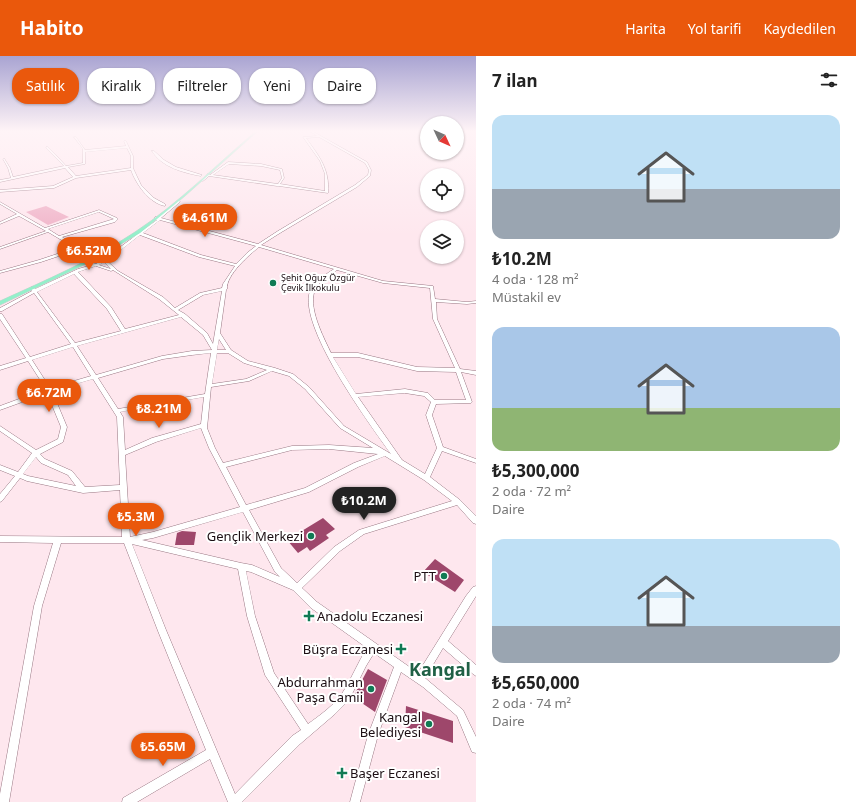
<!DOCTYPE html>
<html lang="tr">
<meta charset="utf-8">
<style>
body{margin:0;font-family:"Noto Sans",sans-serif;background:#f2f2f2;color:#222;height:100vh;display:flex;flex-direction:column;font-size:15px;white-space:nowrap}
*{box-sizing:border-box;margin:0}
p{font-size:13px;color:#767676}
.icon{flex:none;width:22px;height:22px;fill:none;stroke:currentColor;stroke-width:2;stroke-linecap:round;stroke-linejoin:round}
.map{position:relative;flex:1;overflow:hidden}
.side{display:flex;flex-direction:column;background:#fff;width:380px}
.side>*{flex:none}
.banner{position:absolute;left:12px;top:12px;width:380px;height:36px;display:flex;gap:8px}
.needle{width:26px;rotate:134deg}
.fabs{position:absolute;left:420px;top:60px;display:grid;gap:8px}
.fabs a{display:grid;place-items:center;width:44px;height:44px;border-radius:50%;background:#fff;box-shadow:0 1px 3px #0004;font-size:20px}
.price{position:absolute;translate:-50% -34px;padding:0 9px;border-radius:14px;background:#ea580c;color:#fff;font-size:13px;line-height:26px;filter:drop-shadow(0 1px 2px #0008)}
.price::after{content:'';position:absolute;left:50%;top:24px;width:12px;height:9px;margin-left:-6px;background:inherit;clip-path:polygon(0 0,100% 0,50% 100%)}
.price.current{background:#222;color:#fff}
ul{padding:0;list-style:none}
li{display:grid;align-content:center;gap:8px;height:212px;padding:0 16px}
li span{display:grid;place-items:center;height:124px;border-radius:12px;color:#555}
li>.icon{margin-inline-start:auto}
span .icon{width:72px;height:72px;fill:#fffc;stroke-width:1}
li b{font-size:17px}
h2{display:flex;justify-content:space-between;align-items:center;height:48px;padding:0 16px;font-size:17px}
.chip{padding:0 14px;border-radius:16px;background:#fff;box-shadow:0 1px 3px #0004;font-size:14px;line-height:36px}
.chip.current{background:#ea580c;color:#fff}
header{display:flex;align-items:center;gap:24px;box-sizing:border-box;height:56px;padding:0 20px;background:#ea580c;color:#fff}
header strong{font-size:19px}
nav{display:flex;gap:22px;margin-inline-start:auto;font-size:14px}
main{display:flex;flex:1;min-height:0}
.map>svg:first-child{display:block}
.green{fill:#f0b3c8}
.building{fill:#9e476b}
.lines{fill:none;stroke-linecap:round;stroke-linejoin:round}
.minor-casing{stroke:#997783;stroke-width:1}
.major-casing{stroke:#d1cfd0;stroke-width:1}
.minor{fill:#fff;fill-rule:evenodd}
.major{fill:#94efca;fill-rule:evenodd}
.poi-dot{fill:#107a54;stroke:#fff;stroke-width:1.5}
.labels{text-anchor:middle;stroke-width:4;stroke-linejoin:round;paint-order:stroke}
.far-poi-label{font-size:9px;fill:#1b0e13;stroke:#fff;text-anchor:start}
.near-poi-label{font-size:13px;fill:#1b0e13;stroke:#fff;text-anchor:end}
.near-district-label{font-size:18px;font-weight:bold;fill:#1f6045;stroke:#fff}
</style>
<header>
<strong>Habito</strong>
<nav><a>Harita</a><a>Yol tarifi</a><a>Kaydedilen</a></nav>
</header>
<main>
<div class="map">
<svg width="476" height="746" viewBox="0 0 476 746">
<rect width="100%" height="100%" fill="#fee7ee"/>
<path class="green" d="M46 150 69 161 48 169 26 156Z"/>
<path class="building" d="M323 462 335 473 326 479 329 482 310 495 307 491 298 497 287 484Z
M182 475 196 476 194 489H175L177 477Z
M435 503 464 524 455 536 423 516Z
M368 613 387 624 375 656 353 641Z
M406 650 453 665V687L405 671Z"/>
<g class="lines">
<defs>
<path id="minor" d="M310 75H312L367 106 371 114 370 120 357 131 280 177 261 189 383 225 433 230 435 243 467 246 476 245V247L467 248 436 246 437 263 460 313 476 315V319L461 316 472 346 471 347 436 348 432 359 443 391 476 403V407L442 395 430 421 460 444 476 460V468L473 467 457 449 364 478 340 495 302 532 317 546 418 617 466 540 473 531 476 530V540L448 585 476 609V620L473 618 443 592 425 622 463 654 476 681V697L472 696 457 660 423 631 401 616 378 679 360 746H350L368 679 394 611 374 597 366 610 349 644 335 658 300 688 242 746H228L210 703 137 746H122L123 742 206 694 158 575 124 487H61L42 550 9 746H0V738L34 550 53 487 0 486V480L122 481 120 434 83 437 27 425 20 422 2 445 0 446V438L15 420 0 414V409L18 416 32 397 0 375V370L36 394 58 383 61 371 47 337 0 354V350L46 333 28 305 0 314V310L26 302 0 263V258H2L30 301 71 288 34 237 2 255H0V252L32 235 30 232 31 231H33L35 233 78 213 92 209 86 207 77 194 41 206 0 217V215L39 204 75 192 48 176 0 193V191L46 175 19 160 0 168V166L17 158 0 148V146L45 172 99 154 117 162 118 163 115 166 62 181 79 191 100 199 104 203 157 164 155 163V161H158L179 144 180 146 161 162 258 188 278 175 355 129 368 119 369 114 365 107 319 81 306 82C319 100 330 113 328 137L279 130 278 131 277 130 209 120 203 125 201 124 207 118 210 119 228 106 261 108 282 113 284 122 280 128 325 135V118L320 105 303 81 317 80ZM229 108 261 110 280 114 282 122 278 128 213 119ZM99 156 114 163 59 180 48 173ZM160 164 249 188 256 190 247 197 236 208 201 199 143 177ZM140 179 199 201 235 210 223 228 222 232 200 237 175 252 163 241 118 215 107 205ZM259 191 334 213C325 219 311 227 309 239 303 277 368 366 391 398L344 370 309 331 293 318 275 312 248 305 231 294 220 277 226 234 227 233C226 219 249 199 259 191ZM82 195 98 201 102 204 96 208 88 205ZM104 206 111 213 99 209ZM96 210 111 215 113 214 159 243 179 259 125 273 111 251 78 216ZM337 214 383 227 430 232 433 263 455 312 417 311 358 297H331C324 282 306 249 316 232 321 224 330 219 337 214ZM74 218 107 253 121 275 75 287 37 236ZM222 235 213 288 207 277 185 258 178 254 203 239ZM181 261 203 279 212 294 192 295 162 300 96 319 77 290ZM219 283 226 294H217ZM73 291 91 320 50 332 32 304ZM211 297 205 338 118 353 98 322 163 303 192 299ZM217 297H228L244 307 267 314 246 323 212 328ZM333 301H358L417 315 456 316 466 344H435L428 337 405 333 356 338ZM272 315 289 320 305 333 340 372 373 392 329 389 292 390 223 407 215 392 207 372 211 331 249 325ZM93 323 117 361 120 429 85 431 72 415 45 403 40 398 63 386 67 371 52 335ZM405 337 424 340 431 346 426 359 437 392 425 418 402 404 358 341ZM204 341 201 368 152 382 125 394 123 361 120 356ZM201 372 209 392 240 451 153 476 130 481 125 399 156 386ZM329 393 378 398 354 407 305 432 246 449 226 411 292 394ZM385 400 424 424 452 445 359 474 334 491 297 527 281 512 249 454 309 436 358 411ZM36 401 41 407 68 419 76 430 28 420 23 418ZM243 456 275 516 280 521 252 509 241 507 142 484 153 482ZM132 488 238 513 247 560 265 619 301 674 292 680 235 738 166 574ZM246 515 251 516 293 534 311 552 367 592C358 606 352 622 343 636 336 648 319 660 308 668L274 617 255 560Z
M74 81H76L85 94 126 90 124 85H126L133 100V112L141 129 154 142 165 148V150C149 147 136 128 131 114L76 122 54 132 0 136V134L53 130 73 121 65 112 0 126V124L11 122 8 112 3 103 4 102 10 112 13 121 64 110 46 92 47 90 55 98 66 110 83 107V93ZM127 92 131 100V112L76 120 68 111 85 108V96Z
M152 95H154L164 104 176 111 202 119 201 120C184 117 161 111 152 95Z"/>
<path id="major" d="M256 75H258L185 140 140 177 90 206 0 249V245C46 224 93 204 135 176 179 147 216 109 256 75Z"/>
</defs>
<use href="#minor" class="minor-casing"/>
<use href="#major" class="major-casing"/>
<use href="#minor" class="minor"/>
<use href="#major" class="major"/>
</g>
<linearGradient id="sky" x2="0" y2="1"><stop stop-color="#a9a4d2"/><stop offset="0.42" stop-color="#fff4f7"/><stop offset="1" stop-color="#fff4f7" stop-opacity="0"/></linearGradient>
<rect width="476" height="179" fill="url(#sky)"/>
<g class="poi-dot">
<circle cx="273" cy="227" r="4"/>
<circle cx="311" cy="480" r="4"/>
<circle cx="444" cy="520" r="4"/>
<path d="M307 554h4v4h4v4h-4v4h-4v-4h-4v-4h4z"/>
<path d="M399 587h4v4h4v4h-4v4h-4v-4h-4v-4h4z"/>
<circle cx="371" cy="633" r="4"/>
<circle cx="429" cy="668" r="4"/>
<path d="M340 711h4v4h4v4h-4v4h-4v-4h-4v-4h4z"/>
</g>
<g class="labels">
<g class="far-poi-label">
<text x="281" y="225">Şehit Oğuz Özgür<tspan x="281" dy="10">Çevik İlkokulu</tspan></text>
</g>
<g class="near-poi-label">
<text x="303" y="485">Gençlik Merkezi</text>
<text x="436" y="525">PTT</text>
<text x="317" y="565" text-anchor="start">Anadolu Eczanesi</text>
<text x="393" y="598">Büşra Eczanesi</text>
<text x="363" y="631">Abdurrahman<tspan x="363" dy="15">Paşa Camii</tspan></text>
<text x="421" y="666">Kangal<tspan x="421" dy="15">Belediyesi</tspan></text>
<text x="350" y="722" text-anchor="start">Başer Eczanesi</text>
</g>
<g class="near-district-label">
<text x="440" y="620">Kangal</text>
</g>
</g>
</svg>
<div class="fabs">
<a><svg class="needle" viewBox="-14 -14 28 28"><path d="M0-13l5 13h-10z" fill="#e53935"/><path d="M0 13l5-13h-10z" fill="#767676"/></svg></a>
<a><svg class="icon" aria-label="locate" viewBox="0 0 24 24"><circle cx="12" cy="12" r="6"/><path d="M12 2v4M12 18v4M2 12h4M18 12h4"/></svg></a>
<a><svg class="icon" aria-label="layers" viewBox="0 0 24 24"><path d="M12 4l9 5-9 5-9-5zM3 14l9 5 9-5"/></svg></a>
</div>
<b class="price" style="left:205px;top:182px">₺4.61M</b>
<b class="price" style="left:89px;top:215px">₺6.52M</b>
<b class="price" style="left:49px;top:357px">₺6.72M</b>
<b class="price" style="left:159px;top:373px">₺8.21M</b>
<b class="price current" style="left:364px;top:465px">₺10.2M</b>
<b class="price" style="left:136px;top:481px">₺5.3M</b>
<b class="price" style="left:163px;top:711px">₺5.65M</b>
<div class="banner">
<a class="chip current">Satılık</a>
<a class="chip">Kiralık</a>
<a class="chip">Filtreler</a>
<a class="chip">Yeni</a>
<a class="chip">Daire</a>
</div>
</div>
<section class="side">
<h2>7 ilan<svg class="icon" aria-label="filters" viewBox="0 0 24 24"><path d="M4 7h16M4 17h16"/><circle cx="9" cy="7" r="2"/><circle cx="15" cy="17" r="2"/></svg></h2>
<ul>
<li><span style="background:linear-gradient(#bfe0f5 60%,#9aa5b1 0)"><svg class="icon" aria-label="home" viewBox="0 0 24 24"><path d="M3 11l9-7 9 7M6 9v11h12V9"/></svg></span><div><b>₺10.2M</b><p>4 oda · 128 m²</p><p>Müstakil ev</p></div></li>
<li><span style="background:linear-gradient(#a9c7e8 65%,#8fb573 0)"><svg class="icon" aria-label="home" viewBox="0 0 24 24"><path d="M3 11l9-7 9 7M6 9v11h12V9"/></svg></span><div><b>₺5,300,000</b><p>2 oda · 72 m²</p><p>Daire</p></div></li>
<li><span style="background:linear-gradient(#bfe0f5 70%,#9aa5b1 0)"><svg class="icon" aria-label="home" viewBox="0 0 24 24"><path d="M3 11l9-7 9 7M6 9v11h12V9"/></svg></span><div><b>₺5,650,000</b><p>2 oda · 74 m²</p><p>Daire</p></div></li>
</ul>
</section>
</main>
